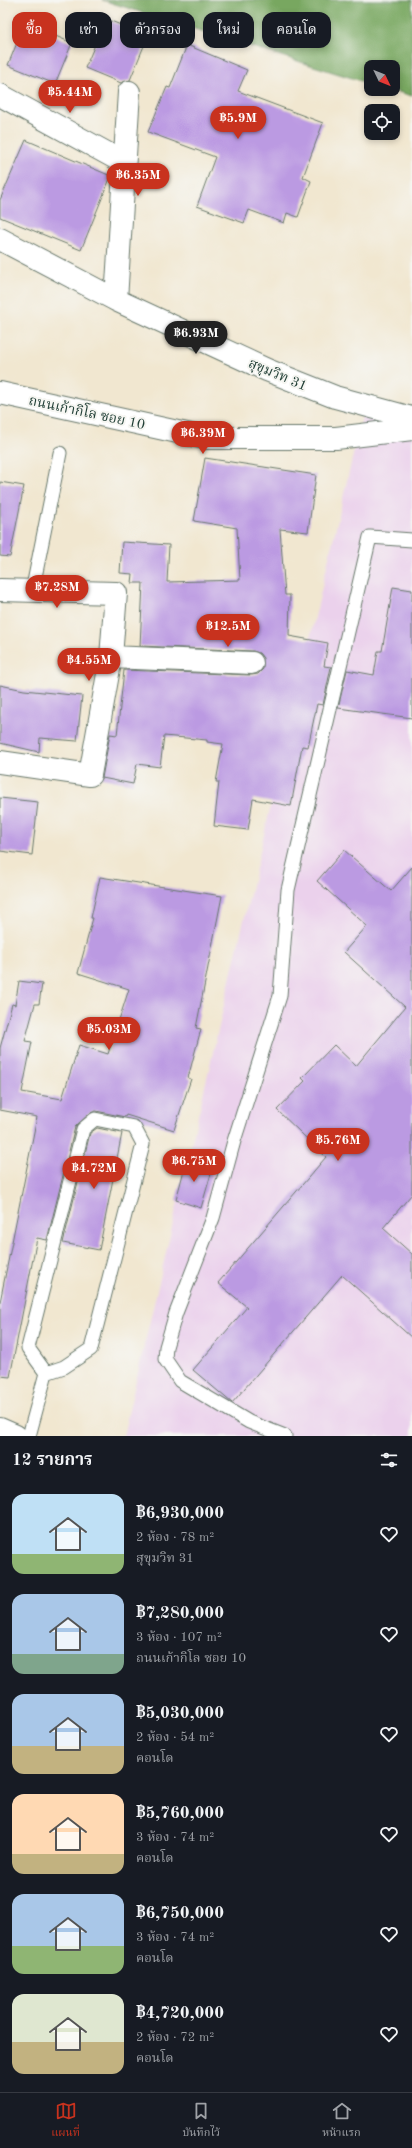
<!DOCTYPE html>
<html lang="th">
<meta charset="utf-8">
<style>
body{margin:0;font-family:"Old Standard TT","Noto Serif Thai",serif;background:#20242c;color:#f1f3f6;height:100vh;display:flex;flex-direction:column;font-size:15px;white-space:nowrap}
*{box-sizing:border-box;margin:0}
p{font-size:13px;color:#9ea1a6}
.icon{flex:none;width:22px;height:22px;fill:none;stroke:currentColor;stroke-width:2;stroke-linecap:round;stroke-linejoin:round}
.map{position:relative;height:1436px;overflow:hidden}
.panel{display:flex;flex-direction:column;background:#171b24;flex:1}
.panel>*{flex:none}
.top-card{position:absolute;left:12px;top:12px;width:388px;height:36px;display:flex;gap:8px}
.needle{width:26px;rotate:133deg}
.fabs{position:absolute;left:364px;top:60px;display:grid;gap:8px}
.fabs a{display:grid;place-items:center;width:36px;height:36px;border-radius:8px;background:#171b24;box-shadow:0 2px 6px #0003;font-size:20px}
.price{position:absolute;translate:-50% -34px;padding:0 9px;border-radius:14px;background:#c8321e;color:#fff;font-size:13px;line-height:26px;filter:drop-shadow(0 1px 2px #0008)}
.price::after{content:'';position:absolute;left:50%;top:24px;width:12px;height:9px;margin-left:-6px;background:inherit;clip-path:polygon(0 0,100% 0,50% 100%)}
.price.active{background:#222;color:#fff}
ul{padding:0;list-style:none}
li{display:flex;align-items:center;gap:12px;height:100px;padding:0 12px}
li span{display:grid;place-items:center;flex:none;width:112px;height:80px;border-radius:12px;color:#555}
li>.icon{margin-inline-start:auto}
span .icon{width:48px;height:48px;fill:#fffc;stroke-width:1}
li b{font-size:17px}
h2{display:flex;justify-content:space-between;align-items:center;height:48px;padding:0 12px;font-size:17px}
.tag{padding:0 14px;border-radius:12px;background:#171b24;box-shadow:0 2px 6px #0003;font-size:14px;line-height:36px}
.tag.active{background:#c8321e;color:#fff}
.tab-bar{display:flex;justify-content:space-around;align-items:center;height:56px;border-top:1px solid #363941;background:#171b24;font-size:11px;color:#9ea1a6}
.tab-bar a{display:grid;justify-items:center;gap:2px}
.tab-bar .active{color:#c8321e}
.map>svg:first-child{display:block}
.built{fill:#ebd1ec}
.forest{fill:#78a761;stroke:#4c724a}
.building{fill:#bb9ae2}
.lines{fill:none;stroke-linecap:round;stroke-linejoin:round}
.service-casing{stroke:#68786b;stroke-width:15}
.minor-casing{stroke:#68786b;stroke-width:24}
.secondary-casing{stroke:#68786b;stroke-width:24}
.service{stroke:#fff;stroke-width:13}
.minor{stroke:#fff;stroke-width:22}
.secondary{stroke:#fff;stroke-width:22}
.labels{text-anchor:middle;stroke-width:4;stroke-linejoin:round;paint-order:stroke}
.street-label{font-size:14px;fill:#1f3d34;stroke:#f6f6f2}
</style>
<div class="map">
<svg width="412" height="1436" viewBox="0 0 412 1436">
<rect width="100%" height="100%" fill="#f6f6f2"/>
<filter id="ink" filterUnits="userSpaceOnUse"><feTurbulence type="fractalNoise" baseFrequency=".025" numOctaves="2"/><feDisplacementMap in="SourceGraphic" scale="8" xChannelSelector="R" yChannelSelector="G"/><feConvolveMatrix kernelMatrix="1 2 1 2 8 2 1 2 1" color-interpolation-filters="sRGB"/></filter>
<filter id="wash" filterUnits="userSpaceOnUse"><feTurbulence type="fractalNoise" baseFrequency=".012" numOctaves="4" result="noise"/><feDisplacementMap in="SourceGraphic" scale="16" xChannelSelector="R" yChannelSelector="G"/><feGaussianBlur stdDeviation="0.9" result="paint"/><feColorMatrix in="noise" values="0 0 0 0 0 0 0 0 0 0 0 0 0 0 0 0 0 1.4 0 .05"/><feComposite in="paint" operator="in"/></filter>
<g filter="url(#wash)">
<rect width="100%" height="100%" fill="#f1e7d0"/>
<path class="built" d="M365 404 412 420V1436H123Z"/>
<path class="forest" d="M102 0H412V96L388 89H393V67H371V84Z"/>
<g id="blocks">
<path class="building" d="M106 19 148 36 130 80 121 83 85 68Z
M25 23 72 43 55 84 8 65Z
M187 45 247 70 238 91 323 123 303 177 311 181 298 217 287 213 284 223 249 210 244 223 197 206 215 157 148 132 167 87 170 88Z
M26 140 111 176 81 250 0 217V200Z
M205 458 316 475 308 532 280 529 285 595H290L289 636 328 643 324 666 331 667 323 705 317 704 308 747 302 746 291 806 253 799 248 830 214 826 219 782H216L223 744 207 742V740L164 736 160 767 137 764 133 784 102 778 110 734 117 735 124 670 251 675 258 674 263 669V658L259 653 253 651 140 646 143 583H132L133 574 120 573 122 542 169 545 167 582 240 580 237 528 194 521Z
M0 482 24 486 10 557 0 556Z
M393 587 412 590V718L338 708 347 670 374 675 378 651H382Z
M0 685 24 690 82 696 77 741 40 738 39 752 0 743Z
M0 798 38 802 32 855 0 851Z
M344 850 391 891 412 867V1194L383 1228 412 1254V1338L342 1275 232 1403 193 1370 247 1307 218 1283 326 1157 277 1110 305 1081 302 1078 334 1045 356 1066 405 1007 344 952 367 926 317 881Z
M100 877 222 896 196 1028 201 1029 188 1078 191 1079 174 1130 126 1115 125 1117 96 1111 90 1113 75 1127 47 1240 37 1238 10 1377 0 1376V1302L37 1117 0 1110V1048L12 1004 15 1005 19 981 42 984 39 1004H35L25 1041 32 1042 22 1092 62 1099 79 1045 108 1054 129 989 78 973 93 918H91Z
M97 1128 122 1133 99 1250 63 1243 90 1133Z
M187 1159 213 1167 201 1208 176 1200Z"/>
</g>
</g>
<g filter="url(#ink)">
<use href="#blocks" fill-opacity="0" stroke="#68786b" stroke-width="1"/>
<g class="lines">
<defs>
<path id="service" d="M32 592 60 453
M95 1119 134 1127 143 1144 91 1349 64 1367 46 1373 28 1348 83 1129Z
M29 1436 46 1373
M285 1436 249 1422 180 1381 165 1359 166 1347 176 1313 213 1218 234 1141 280 996 288 890 370 537 412 540"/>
<path id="minor" d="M0 95 123 162
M0 239 116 300 267 370 335 397 412 418
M116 300 129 92
M0 393 205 438H336L412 429
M0 590 116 593 111 657 90 775 0 762
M111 657 252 663"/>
<path id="secondary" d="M0 1429 16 1436"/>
</defs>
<use href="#service" class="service-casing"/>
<use href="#minor" class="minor-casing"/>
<use href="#secondary" class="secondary-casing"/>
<use href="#service" class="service"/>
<use href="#minor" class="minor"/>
<use href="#secondary" class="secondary"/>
</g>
</g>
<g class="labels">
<g class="street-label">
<text transform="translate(278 374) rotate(23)" y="5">สุขุมวิท 31</text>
<text transform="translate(87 412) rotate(12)" y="5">ถนนเก้ากิโล ซอย 10</text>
</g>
</g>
</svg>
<div class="fabs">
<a><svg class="needle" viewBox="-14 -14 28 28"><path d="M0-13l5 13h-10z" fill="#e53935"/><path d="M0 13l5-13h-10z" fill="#9ea1a6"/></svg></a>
<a><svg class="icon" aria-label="locate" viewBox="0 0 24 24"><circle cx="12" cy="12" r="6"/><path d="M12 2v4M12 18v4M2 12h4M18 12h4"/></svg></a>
</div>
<b class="price" style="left:70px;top:114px">฿5.44M</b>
<b class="price" style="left:238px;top:140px">฿5.9M</b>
<b class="price" style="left:138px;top:197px">฿6.35M</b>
<b class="price active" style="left:196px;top:355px">฿6.93M</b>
<b class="price" style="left:203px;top:455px">฿6.39M</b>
<b class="price" style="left:57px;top:609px">฿7.28M</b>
<b class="price" style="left:228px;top:648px">฿12.5M</b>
<b class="price" style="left:89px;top:682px">฿4.55M</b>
<b class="price" style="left:109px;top:1051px">฿5.03M</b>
<b class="price" style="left:338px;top:1162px">฿5.76M</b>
<b class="price" style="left:194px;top:1183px">฿6.75M</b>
<b class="price" style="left:94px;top:1190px">฿4.72M</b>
<div class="top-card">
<a class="tag active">ซื้อ</a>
<a class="tag">เช่า</a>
<a class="tag">ตัวกรอง</a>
<a class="tag">ใหม่</a>
<a class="tag">คอนโด</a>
</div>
</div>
<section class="panel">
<h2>12 รายการ<svg class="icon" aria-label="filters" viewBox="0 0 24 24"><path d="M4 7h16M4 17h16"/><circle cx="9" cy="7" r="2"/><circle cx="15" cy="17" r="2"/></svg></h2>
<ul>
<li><span style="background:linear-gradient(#bfe0f5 75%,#8fb573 0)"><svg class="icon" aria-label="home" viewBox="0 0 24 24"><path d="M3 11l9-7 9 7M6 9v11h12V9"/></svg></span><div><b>฿6,930,000</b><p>2 ห้อง · 78 m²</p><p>สุขุมวิท 31</p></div><svg class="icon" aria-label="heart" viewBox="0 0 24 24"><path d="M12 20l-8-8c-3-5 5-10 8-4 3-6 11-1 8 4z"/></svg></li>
<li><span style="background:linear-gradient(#a9c7e8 75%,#7fa58c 0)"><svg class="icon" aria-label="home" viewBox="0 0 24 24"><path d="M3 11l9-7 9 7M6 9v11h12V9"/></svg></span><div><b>฿7,280,000</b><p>3 ห้อง · 107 m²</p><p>ถนนเก้ากิโล ซอย 10</p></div><svg class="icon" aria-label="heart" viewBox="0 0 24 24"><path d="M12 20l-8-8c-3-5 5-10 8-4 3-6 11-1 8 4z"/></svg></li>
<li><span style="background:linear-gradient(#a9c7e8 65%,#c2b280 0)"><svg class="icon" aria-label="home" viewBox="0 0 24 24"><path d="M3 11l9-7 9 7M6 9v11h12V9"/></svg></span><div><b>฿5,030,000</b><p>2 ห้อง · 54 m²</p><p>คอนโด</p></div><svg class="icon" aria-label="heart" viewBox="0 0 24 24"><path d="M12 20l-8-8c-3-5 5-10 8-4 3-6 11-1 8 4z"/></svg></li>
<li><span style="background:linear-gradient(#ffd9b3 75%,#c2b280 0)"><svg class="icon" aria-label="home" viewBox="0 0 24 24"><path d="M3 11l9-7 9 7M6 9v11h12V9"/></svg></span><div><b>฿5,760,000</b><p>3 ห้อง · 74 m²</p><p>คอนโด</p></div><svg class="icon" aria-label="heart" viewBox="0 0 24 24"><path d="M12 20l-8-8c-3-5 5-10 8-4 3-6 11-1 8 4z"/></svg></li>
<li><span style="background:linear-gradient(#a9c7e8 65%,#8fb573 0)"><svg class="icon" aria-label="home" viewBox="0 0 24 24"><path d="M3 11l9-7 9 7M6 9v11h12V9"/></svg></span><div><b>฿6,750,000</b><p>3 ห้อง · 74 m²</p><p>คอนโด</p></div><svg class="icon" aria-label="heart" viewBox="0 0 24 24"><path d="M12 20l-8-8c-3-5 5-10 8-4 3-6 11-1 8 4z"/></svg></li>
<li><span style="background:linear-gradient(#dfe7d0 60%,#c2b280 0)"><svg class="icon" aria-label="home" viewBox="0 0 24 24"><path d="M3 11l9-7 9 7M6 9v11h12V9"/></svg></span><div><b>฿4,720,000</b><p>2 ห้อง · 72 m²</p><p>คอนโด</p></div><svg class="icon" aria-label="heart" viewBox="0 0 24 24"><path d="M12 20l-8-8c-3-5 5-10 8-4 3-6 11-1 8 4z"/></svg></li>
</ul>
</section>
<nav class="tab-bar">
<a class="active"><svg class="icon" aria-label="map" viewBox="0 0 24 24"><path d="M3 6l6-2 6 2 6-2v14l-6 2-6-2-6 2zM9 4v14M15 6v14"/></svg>แผนที่</a>
<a><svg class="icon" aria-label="saved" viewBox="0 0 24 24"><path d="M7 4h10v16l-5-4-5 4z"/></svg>บันทึกไว้</a>
<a><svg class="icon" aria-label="home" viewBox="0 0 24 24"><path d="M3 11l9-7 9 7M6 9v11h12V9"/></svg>หน้าแรก</a>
</nav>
